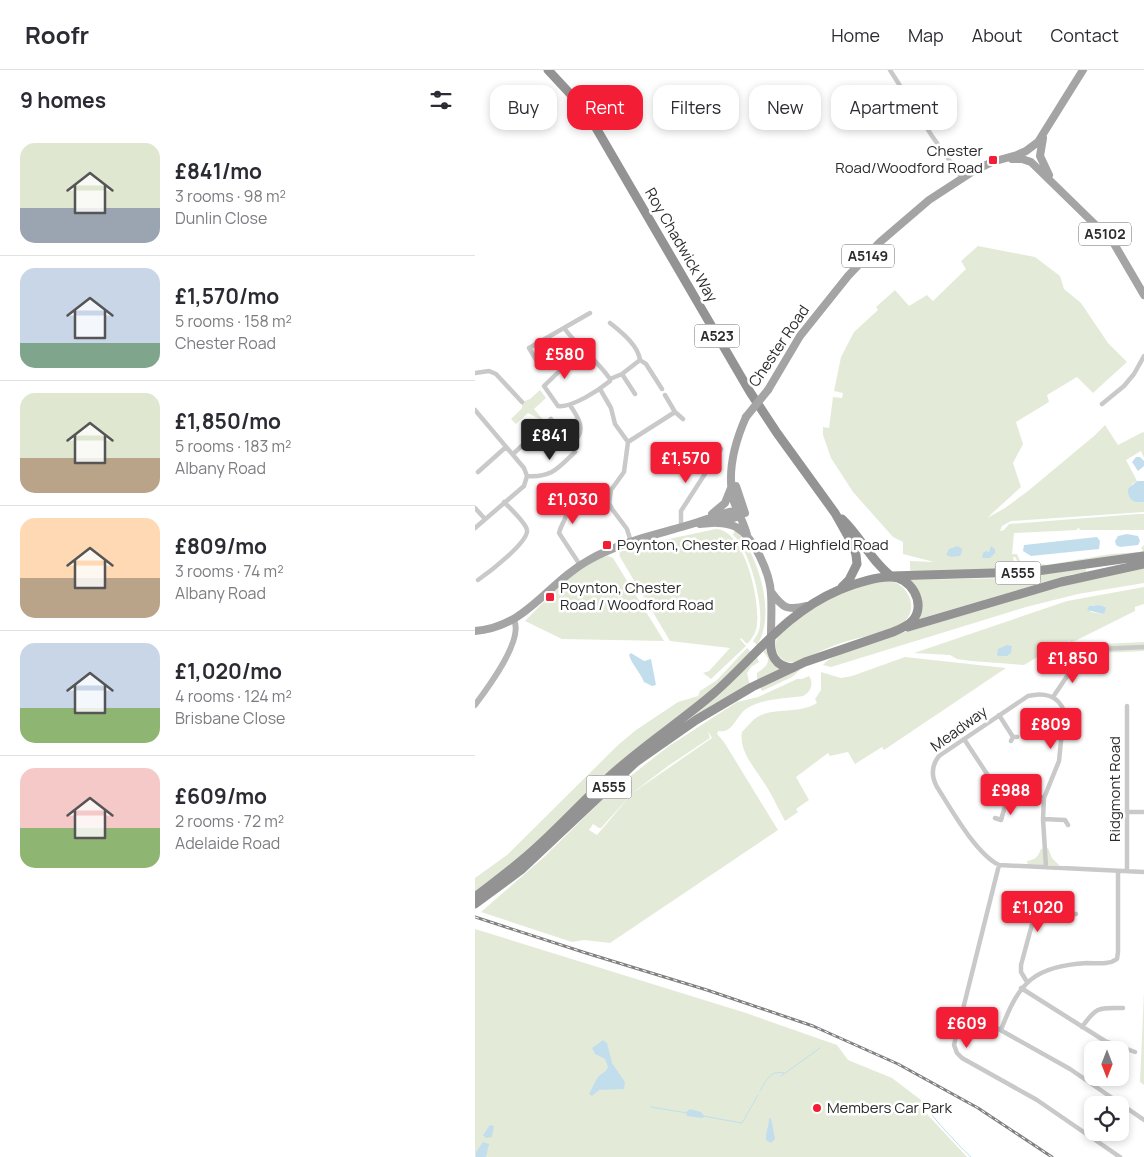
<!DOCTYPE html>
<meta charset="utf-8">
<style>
body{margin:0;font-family:Manrope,sans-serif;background:#f2f2f3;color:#2b2b33;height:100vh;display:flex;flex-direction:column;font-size:19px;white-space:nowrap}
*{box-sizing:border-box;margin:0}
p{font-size:16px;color:#7c7c81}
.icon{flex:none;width:28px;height:28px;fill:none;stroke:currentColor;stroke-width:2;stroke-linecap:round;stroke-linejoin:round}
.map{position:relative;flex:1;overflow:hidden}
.sheet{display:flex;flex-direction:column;background:#fff;width:475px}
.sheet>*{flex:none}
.banner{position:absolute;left:15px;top:15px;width:475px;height:45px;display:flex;gap:10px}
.needle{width:32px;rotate:180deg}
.fabs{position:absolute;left:609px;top:971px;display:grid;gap:10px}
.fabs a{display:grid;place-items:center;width:45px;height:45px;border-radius:10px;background:#fff;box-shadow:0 2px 8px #0003;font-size:25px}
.price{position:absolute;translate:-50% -42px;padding:0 11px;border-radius:5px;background:#f31e35;color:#fff;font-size:16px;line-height:32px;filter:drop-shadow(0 1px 2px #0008)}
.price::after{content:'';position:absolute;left:50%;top:30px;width:15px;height:11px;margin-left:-8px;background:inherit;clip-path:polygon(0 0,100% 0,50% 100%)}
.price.current{background:#222;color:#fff}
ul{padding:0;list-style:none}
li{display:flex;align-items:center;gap:15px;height:125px;padding:0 20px}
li+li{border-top:1px solid #e1e1e2}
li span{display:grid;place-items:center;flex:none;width:140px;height:100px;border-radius:15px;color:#555}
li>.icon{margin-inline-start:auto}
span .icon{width:60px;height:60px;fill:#fffc;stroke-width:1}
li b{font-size:21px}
h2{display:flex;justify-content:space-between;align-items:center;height:60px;padding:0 20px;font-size:21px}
.pill{padding:0 18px;border-radius:15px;background:#fff;box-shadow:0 2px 8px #0003;font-size:18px;line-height:45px}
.pill.current{background:#f31e35;color:#fff}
header{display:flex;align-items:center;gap:30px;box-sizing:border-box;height:70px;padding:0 25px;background:#fff;border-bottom:1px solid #e1e1e2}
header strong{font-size:24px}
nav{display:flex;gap:28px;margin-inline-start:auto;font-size:18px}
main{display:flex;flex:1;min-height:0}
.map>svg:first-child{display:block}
.green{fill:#e3ebd8;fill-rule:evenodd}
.water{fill:#c2deed}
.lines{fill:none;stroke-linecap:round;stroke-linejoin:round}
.stream{stroke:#c2deed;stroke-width:1}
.street{stroke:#c9c9c9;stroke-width:4.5}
.secondary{stroke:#b6b6b6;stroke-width:6}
.primary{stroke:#a4a4a4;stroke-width:8}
.highway{stroke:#939393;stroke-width:9}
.rail-casing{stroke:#818181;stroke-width:3}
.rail{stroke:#fff;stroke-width:1;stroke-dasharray:4;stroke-linecap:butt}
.primary-bridge{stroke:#a4a4a4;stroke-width:8}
.poi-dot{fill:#f31e35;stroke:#fff;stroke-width:2}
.labels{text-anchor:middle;stroke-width:5;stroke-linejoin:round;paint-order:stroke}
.shield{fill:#fff;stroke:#6b6b6b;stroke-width:1}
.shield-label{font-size:14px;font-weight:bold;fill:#2c2c2c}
.poi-label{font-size:15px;fill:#2c2c2c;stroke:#fff;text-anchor:start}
.street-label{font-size:15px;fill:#2c2c2c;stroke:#fff}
</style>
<header>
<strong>Roofr</strong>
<nav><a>Home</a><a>Map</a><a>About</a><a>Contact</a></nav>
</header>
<main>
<section class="sheet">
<h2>9 homes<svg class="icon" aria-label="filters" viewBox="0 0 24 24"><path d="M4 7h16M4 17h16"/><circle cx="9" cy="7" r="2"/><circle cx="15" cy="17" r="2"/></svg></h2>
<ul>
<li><span style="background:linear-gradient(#dfe7d0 65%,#9aa5b1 0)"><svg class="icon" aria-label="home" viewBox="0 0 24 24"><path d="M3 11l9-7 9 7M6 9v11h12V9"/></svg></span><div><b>£841/mo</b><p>3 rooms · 98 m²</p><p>Dunlin Close</p></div></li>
<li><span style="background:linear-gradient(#c9d6e8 75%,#7fa58c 0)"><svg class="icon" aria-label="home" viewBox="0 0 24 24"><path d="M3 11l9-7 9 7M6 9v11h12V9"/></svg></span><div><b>£1,570/mo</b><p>5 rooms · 158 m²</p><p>Chester Road</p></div></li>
<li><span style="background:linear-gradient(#dfe7d0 65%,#b9a48a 0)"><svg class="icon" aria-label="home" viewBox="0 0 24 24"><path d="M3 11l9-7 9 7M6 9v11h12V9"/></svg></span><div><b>£1,850/mo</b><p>5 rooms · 183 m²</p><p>Albany Road</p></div></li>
<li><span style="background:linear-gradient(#ffd9b3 60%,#b9a48a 0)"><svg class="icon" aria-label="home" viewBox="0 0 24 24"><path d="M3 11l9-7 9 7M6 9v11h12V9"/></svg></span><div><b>£809/mo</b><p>3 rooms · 74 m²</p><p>Albany Road</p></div></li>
<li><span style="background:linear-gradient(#c9d6e8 65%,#8fb573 0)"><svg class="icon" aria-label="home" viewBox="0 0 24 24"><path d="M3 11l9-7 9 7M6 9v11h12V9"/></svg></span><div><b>£1,020/mo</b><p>4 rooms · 124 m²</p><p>Brisbane Close</p></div></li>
<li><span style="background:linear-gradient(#f6c9c9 60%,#8fb573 0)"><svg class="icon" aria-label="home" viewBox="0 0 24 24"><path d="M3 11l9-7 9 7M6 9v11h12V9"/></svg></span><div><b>£609/mo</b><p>2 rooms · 72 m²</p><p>Adelaide Road</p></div></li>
</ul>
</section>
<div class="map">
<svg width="669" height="1087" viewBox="0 0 669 1087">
<rect width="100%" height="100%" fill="#fff"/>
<path class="green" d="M503 176 560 187 585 206 589 219 606 233 633 273 652 292 618 323 602 307 572 325 574 332 541 352 548 374 538 393 546 417 512 448 530 438 553 421 619 366 630 355 643 375 668 362 669 363V388L666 381 651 390 662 411 657 414 664 433 669 432V442L536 451 527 456 525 461 529 460 534 454 663 444H669V460H605L604 458 602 459V460L539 463 537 484H542L545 491 551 494H544L540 487H538L540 495 548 497 569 494 572 497 436 502 435 499V491L459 492 428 484V472L418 467 378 422 356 388 348 365V357L354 358 358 327 367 328 368 323 359 321 366 287 379 262 403 240 401 237 420 220 434 236 452 225 458 231 491 199 486 191Z
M65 320 71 328 59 339 70 352 53 343 41 354 36 349 47 338V332L55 329Z
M241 459C270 460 285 530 282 553 282 561 278 568 272 574L266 568 265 569 271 576 236 609 228 603 234 601 255 578 195 571 145 487 144 481H149L170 474Z
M260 459C283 483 302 545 282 575L278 571C280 568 283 564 284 560 290 539 275 479 258 465Z
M669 475V484L611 493 599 491 577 494 636 484 665 482 668 481 666 478Z
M133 486 138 488 189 571 87 569 50 551C70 531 105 492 133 486Z
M669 497V513L603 524 551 537 356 597 348 595C355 586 368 585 376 578L567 521Z
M611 499V503L598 504 444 549 435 510 532 508Z
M415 511C436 515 445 543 425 555 411 563 385 567 369 572 358 576 347 580 337 585 331 587 325 591 319 592 303 594 297 578 303 566 333 536 373 514 415 511Z
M669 517V534L660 537V541L596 573 594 571 574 580 549 595 496 591 482 589 475 585 439 583 592 531ZM624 535 631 537 628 544 616 542 614 536Z
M669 572V581L626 583 620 581 628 574Z
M292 577 309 599 282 610V603C288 598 293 597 293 588L288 581Z
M272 578 276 582 234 622 142 694 64 771 0 823V808L32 785 143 675 161 660 203 632 223 626 225 621 242 610Z
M282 587 284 592 276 597 272 603 275 616 213 653 212 651 244 625Z
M430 587 531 598 409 680 407 677 380 694 373 682 355 686 353 683 321 707 334 730 321 739 323 742 310 751C304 740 299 729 293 719 284 703 263 682 267 662 272 657 278 649 284 646 303 637 324 644 342 633L340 629 346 620V602L366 608 377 606Z
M320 600H325L317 607 287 621 285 617Z
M334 606C339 613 336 622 328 626 310 629 287 628 271 639 261 646 258 664 243 661L242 664 249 672 303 760 135 873 109 870 97 872 6 842 68 788 125 732 158 704 194 676 262 632 283 627 322 609H327ZM233 661 237 668 156 724 193 696 235 668ZM155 726 122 765 114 760 118 754 124 758H126Z
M573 778 577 788 585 796V799L553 796 552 791C560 790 563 787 566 779Z
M0 859 271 943 362 975 373 990 417 1008 446 1030 451 1043 492 1087H0Z
M669 922V1015L665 1012Z"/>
<path class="water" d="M661 387H665L669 391V396L663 401 657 392Z
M662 411H669V432C660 434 652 429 653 419Z
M652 464 663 466 665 471 663 475 645 477 641 475 640 471 643 466Z
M622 467 625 471 624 479 556 486 548 481 549 475Z
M483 476 487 479V482L485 486 476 487 471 485 474 479Z
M516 476 520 479V483L515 488H507L508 483 511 481 514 482Z
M624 535 631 537 630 542 628 544 612 540 614 536Z
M532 575 537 576 536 583 532 586H523L522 584 523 579Z
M156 583 169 591 176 589 181 615 177 616 169 612C165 602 156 593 154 585Z
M128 970 132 973 137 993 150 1012 149 1019 124 1020 117 1026 114 1024C116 1020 121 1010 123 1007 127 1003 130 1003 133 997L130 989 120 984 117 978Z
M215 1039 226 1042 230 1047 227 1048 212 1046 211 1042Z
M296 1048 300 1069 296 1073 291 1070C290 1065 294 1055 294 1049Z
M15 1055 19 1056 17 1067 11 1068 8 1065Z
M8 1072 14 1074 11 1087H1V1082Z"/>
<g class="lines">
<path class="stream" d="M306 1006 345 978
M285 1021C292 1010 294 1000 309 1003
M451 1031C452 1033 452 1036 453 1039 454 1044 490 1082 496 1087
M176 1037 212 1043
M228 1046 267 1053 283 1025"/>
<path class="street" d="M415 0 457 66 487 108
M135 253C146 262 163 275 165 290
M89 258C103 277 122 290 135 309
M109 281 101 285 69 316 83 336C97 338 124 320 135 311V309L147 304 165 290 171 294 187 319
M63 293 54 278 115 243
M0 303 14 301 21 304 47 332
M147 304 160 324
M125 319 136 338 140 354 153 372 149 402 136 420 134 433 137 439 152 459 156 472
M627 334 649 316 659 304 669 286
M95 335C101 344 110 357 103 367
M0 340 49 398 52 406 49 416 0 458
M200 342 208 349
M153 372 200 342 190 325
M38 384 76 349
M3 402 31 377
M52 406C77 408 83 398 100 382
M83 422C88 432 95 440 89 451 87 455 85 458 84 463L105 495
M0 438 10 449
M92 439 114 427
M206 457V441L246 379
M3 510C13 503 54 472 52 460 51 453 35 438 29 432
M578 627 603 590 624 579 669 577
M652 636V801
M524 645 538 667
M489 669 514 707 569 728
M536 671 538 667H542
M652 742H669
M520 748 526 750 536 716
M568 749 590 750 593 755
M524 795 479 975 482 983 487 988 562 1030 645 1087
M571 797 568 749 569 728 584 691 589 641C583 625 568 622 553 626L464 686C456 696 456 706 462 717 476 739 501 784 524 795L669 802
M552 912 546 902V895L559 847 565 845 601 844
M546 918 630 971 660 982
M488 939 595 999 669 1050
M607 957C622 936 623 938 648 938
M526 960C544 912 559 896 612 893 622 893 634 895 642 889L643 882V801"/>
<path class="secondary" d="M0 635C12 619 49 570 39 550"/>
<path class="primary" d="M568 68 565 86 574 105
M537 89H547L556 92 638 172 669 225
M293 320 325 266 373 206 405 172 454 130 497 102 517 92 542 85 551 81 563 72 608 0
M271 347C259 374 251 403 259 432 263 443 269 453 272 465
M261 416 270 443
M237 444 250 433 256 418
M242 453C248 453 255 454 261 457 279 467 295 503 296 524 297 538 296 553 296 567
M225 454C238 453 257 452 267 443
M296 522C308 538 312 541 332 536
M0 561C52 557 72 513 114 490 144 473 178 465 210 456 225 452 239 446 254 442L269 440"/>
<path class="highway" d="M73 0 100 29 117 51 275 322 302 363 360 443 378 475 381 485 382 494 374 510 367 517
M367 449C386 467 396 491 416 506L555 502 669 486
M433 557 586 512 669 494
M296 567C294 584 300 597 318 598
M0 827C22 810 44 794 64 775 89 752 111 728 135 706 168 676 205 652 239 623 281 586 310 543 364 520 379 514 398 507 415 507 435 506 452 533 438 550 433 556 425 559 418 562L330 592 277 617 221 650 161 692 46 800 0 834"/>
<defs>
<path id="rail" d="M0 847 111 883 232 920 338 956 423 994 503 1038 577 1087"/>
</defs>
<use href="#rail" class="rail-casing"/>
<use href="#rail" class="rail"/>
<path class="primary-bridge" d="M271 347 293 320"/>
</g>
<g class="poi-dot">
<rect x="513" y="85" width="10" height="10" rx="2.5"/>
<rect x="127" y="470" width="10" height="10" rx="2.5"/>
<rect x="70" y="522" width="10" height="10" rx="2.5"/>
<circle cx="342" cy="1038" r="5"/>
</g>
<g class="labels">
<g class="shield">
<rect x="604" y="152.5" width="52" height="23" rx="4"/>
<rect x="367" y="174.5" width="52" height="23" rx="4"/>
<rect x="219.5" y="254.5" width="45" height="23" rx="4"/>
<rect x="520.5" y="491.5" width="45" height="23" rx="4"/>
<rect x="111.5" y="705.5" width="45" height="23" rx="4"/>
</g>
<g class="shield-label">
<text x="630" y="169">A5102</text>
<text x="393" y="191">A5149</text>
<text x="242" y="271">A523</text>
<text x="543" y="508">A555</text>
<text x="134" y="722">A555</text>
</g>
<g class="poi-label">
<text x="508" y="86" text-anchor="end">Chester<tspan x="508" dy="17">Road/Woodford Road</tspan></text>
<text x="142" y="480">Poynton, Chester Road / Highfield Road</text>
<text x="85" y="523">Poynton, Chester<tspan x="85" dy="17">Road / Woodford Road</tspan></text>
<text x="352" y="1043">Members Car Park</text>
</g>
<g class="street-label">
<text transform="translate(206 175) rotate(60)" y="5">Roy Chadwick Way</text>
<text transform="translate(304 276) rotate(-56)" y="5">Chester Road</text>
<text transform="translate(484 659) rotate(-36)" y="5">Meadway</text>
<text transform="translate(640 719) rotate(-90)" y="5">Ridgmont Road</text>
</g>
</g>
</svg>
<div class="fabs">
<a><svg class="needle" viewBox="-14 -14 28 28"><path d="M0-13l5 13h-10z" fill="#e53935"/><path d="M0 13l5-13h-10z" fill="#7c7c81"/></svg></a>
<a><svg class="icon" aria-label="locate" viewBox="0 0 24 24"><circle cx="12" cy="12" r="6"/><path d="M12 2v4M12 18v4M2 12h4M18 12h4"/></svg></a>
</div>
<b class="price" style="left:90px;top:310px">£580</b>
<b class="price current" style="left:75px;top:391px">£841</b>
<b class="price" style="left:211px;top:414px">£1,570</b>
<b class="price" style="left:98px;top:455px">£1,030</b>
<b class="price" style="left:598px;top:614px">£1,850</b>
<b class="price" style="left:576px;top:680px">£809</b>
<b class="price" style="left:536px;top:746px">£988</b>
<b class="price" style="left:563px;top:863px">£1,020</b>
<b class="price" style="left:492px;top:979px">£609</b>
<div class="banner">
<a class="pill">Buy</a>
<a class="pill current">Rent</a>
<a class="pill">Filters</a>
<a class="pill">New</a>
<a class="pill">Apartment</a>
</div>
</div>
</main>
